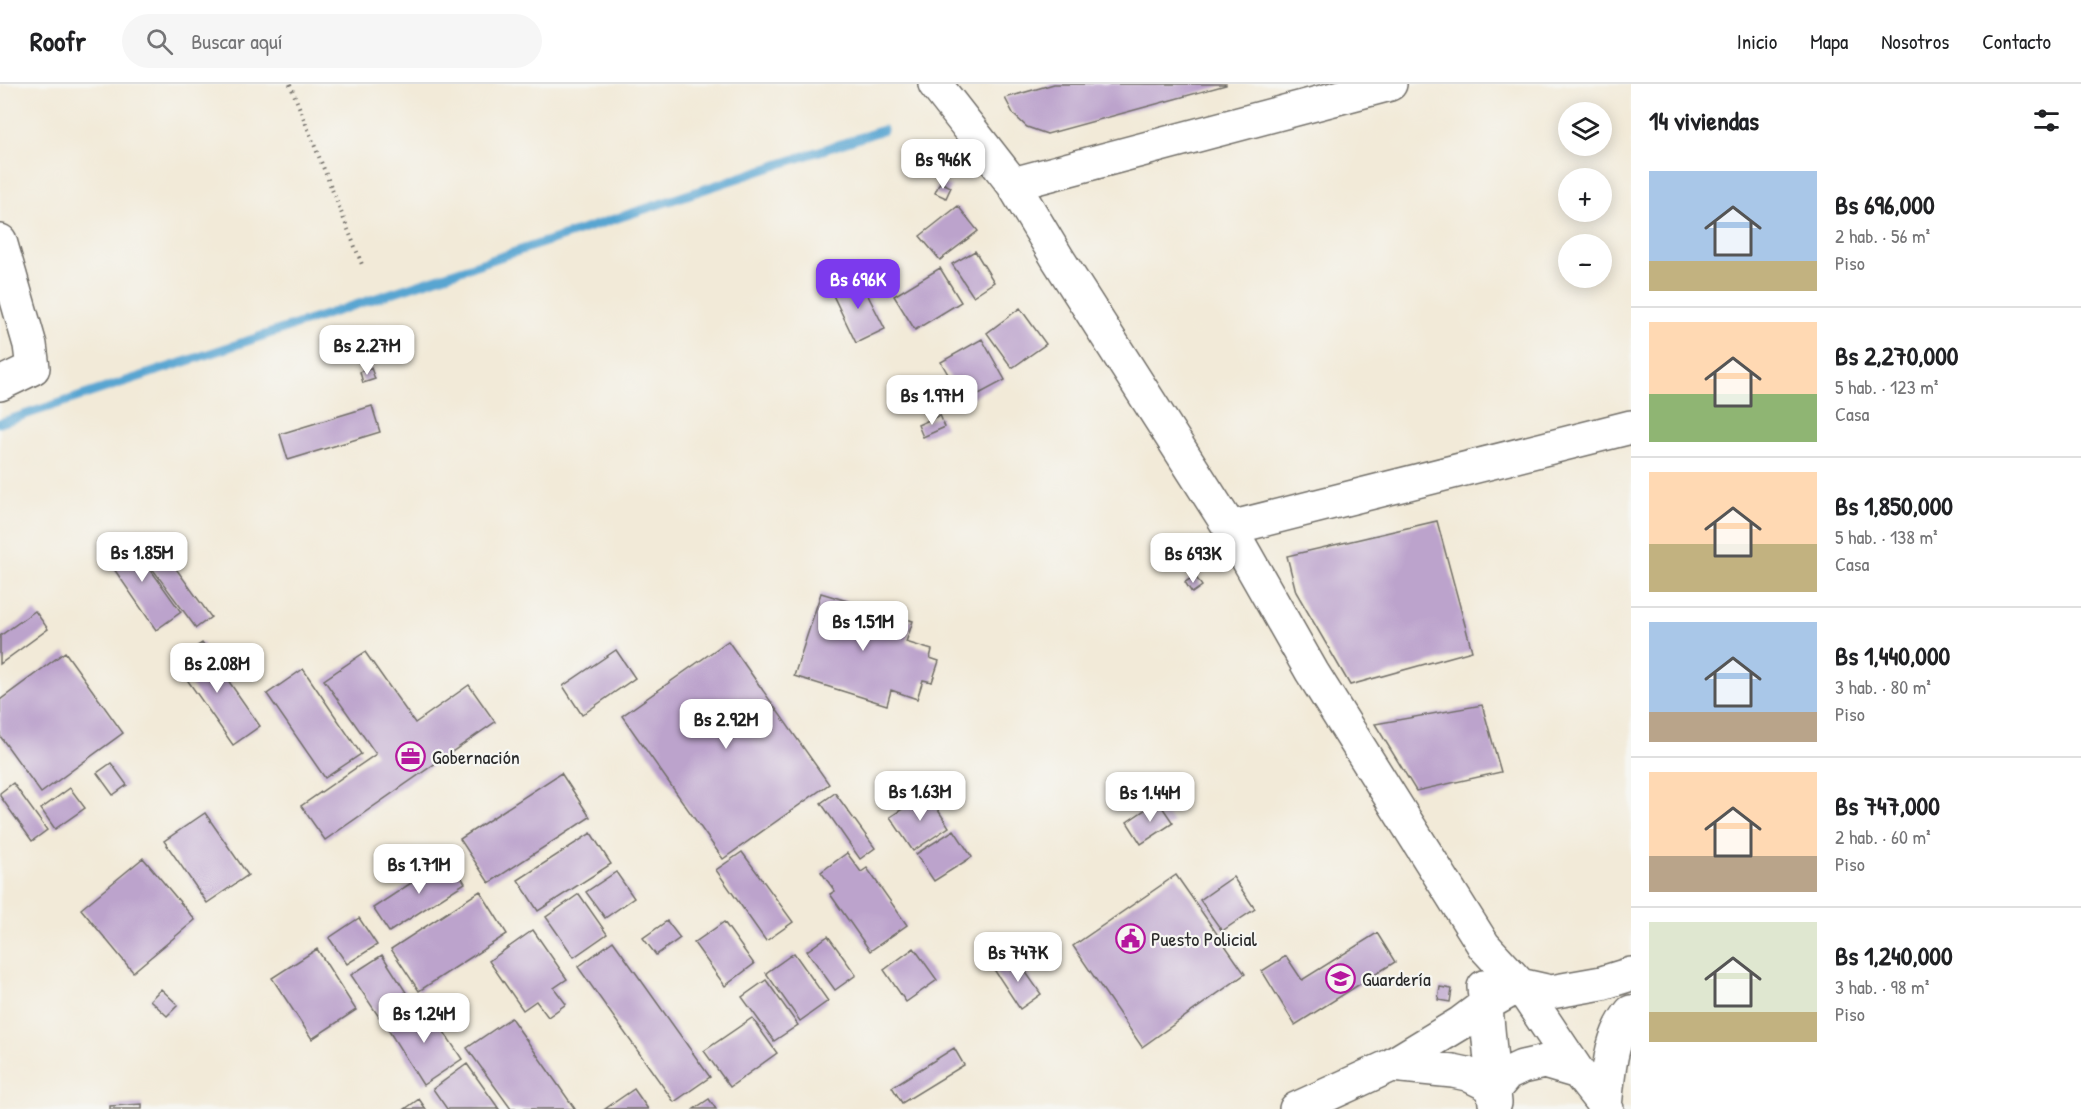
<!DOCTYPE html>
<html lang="es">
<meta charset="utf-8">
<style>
body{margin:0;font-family:"Patrick Hand",sans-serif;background:#f6f6f6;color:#202124;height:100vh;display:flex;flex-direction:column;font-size:22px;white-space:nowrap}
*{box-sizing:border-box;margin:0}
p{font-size:20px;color:#757577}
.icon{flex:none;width:33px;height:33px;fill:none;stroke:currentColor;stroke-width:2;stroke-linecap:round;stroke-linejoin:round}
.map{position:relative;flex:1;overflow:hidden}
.panel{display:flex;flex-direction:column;background:#fff;width:450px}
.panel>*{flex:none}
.tools{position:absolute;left:1558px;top:18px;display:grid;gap:12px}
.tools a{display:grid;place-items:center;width:54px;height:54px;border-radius:50%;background:#fff;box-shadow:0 3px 15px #0003;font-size:30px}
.price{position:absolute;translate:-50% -51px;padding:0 14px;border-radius:12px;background:#fff;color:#222;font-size:20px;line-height:39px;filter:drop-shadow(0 2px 3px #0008)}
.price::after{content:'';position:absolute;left:50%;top:36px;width:18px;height:14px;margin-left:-9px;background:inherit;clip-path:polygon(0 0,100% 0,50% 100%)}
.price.selected{background:#7c3aed;color:#fff}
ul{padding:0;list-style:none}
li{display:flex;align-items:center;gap:18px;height:150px;padding:0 18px}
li+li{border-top:2px solid #e0e0e0}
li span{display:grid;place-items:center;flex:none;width:168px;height:120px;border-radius:0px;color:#555}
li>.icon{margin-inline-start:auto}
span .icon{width:72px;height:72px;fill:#fffc;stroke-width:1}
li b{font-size:26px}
h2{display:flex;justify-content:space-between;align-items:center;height:72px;padding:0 18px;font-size:26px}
header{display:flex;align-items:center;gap:36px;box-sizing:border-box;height:84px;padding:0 30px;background:#fff;border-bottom:2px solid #e0e0e0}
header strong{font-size:28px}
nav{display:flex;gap:33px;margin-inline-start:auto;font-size:21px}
.search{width:420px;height:54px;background:#f6f6f6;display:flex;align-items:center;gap:15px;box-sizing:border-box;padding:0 21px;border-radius:33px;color:#757577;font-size:22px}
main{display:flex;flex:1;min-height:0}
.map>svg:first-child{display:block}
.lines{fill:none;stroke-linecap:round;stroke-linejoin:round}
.stream{stroke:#58a5d1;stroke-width:9}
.building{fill:#bca3cc}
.minor-casing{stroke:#716e68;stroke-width:36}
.path{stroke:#716e68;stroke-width:4;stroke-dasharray:1.5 4.5;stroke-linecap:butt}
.minor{stroke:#fff;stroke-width:33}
.labels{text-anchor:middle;stroke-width:4.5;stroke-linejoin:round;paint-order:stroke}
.poi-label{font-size:20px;fill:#2b2b2b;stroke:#f6f6f2;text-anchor:start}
</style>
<header>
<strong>Roofr</strong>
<div class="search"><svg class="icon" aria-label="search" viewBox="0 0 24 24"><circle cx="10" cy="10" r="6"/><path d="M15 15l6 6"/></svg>Buscar aquí</div>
<nav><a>Inicio</a><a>Mapa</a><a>Nosotros</a><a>Contacto</a></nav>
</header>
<main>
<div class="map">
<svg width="1631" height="1025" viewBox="0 0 1631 1025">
<rect width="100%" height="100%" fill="#f6f6f2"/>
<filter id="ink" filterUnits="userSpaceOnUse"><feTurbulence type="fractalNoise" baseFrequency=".0167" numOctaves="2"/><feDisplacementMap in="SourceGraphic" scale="12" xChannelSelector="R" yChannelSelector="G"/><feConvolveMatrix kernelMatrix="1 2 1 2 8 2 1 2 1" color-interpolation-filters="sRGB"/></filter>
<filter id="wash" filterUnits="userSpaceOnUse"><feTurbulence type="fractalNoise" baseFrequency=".008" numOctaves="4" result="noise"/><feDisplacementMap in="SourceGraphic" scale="24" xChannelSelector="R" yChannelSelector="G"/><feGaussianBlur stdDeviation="1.35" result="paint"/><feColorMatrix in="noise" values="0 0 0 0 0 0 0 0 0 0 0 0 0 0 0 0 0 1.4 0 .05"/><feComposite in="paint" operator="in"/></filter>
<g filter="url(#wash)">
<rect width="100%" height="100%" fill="#f2ead8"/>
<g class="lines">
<path class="stream" d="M0 339 883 46"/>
</g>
<g id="blocks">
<path class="building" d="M1054 0H1226V1L1047 50 1027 43 1014 31 1005 14Z
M940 98 951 103 946 114 935 109Z
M958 122 978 147 940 176 920 152Z
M975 167 994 198 973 212 952 180Z
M940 184 961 218 915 246 894 212Z
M859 194 885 245 856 259 831 207Z
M1020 224 1046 260 1012 284 987 249Z
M982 255 1005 296 964 318 941 278Z
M371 284 375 295 363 299 360 288Z
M372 322 380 348 288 376 280 350Z
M940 331 945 343 923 353 918 341Z
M1437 437 1472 567 1350 601 1296 508 1287 472Z
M127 453 181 528 156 546 103 469Z
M156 457 211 533 196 544 140 468Z
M1195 492 1202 502 1192 509 1185 498Z
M821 509 913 537 906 558 932 566 930 574 939 577 932 598 923 596 917 615 891 606 887 621 794 592Z
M35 527 48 545 0 580V552Z
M728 557 829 700 723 775 622 632Z
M202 559 260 642 233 661 174 577Z
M616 566 635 594 582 631 563 602Z
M65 568 123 649 41 709 0 652V616Z
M365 568 415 639 469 601 495 638 325 756 301 722 376 670 324 596Z
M303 585 361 670 325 694 267 610Z
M1482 621 1501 688 1416 707 1375 640Z
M111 679 127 701 113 711 97 689Z
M561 689 590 733 489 799 460 755Z
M13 699 47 746 32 757 0 712V709Z
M70 704 85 724 55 745 41 725Z
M835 709 875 764 860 775 821 719Z
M927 709 949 743 913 767 890 733Z
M1158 717 1173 739 1141 760 1127 738Z
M205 729 248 791 207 819 164 757Z
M954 746 972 773 934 797 916 770Z
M591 749 611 780 538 827 518 796Z
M742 768 793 838 766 857 716 786Z
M847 769 861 788 867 784 907 841 870 867 830 810 835 807 821 788Z
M143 774 195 836 133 888 81 825Z
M449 774 465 799 389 848 373 824Z
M616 788 634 814 605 834 586 808Z
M1176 791 1245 890 1142 963 1073 862Z
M1233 793 1255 825 1222 847 1200 816Z
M480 807 507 850 419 907 391 865Z
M579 810 607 850 574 873 546 833Z
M359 834 377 861 347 880 329 854Z
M667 837 680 854 656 871 643 854Z
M724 838 754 880 725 902 694 859Z
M533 846 567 895 554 904 566 920 548 933 536 917 523 926 489 877Z
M1377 849 1395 878 1295 941 1262 887 1286 872 1302 896Z
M828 852 856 891 835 906 807 867Z
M613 857 710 993 674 1018 578 883Z
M914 864 937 896 906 918 884 886Z
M317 865 356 926 312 955 272 894Z
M794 869 828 917 800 937 766 889Z
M382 871 411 916 381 936 351 891Z
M1016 874 1041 910 1020 925 995 887Z
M766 896 798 941 774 957 742 913Z
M1440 903 1452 905 1450 918 1438 916Z
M161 905 178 921 167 932 150 916Z
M425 919 462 975 423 1001 387 944Z
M511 934 575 1025H511L467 964Z
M752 934 777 969 730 1003 704 967Z
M954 964 964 981 902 1019 892 1003Z
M467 980 499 1025H447L433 1005Z
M634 1005 648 1025H605Z
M419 1015 426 1025H405Z
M709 1015 716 1025H694Z
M142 1020V1025H110V1022Z"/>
</g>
</g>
<g filter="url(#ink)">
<use href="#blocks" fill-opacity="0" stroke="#716e68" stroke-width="1.5"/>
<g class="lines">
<defs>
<path id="minor" d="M935 0 1013 100 1058 175 1230 444 1312 588 1484 862 1520 901 1578 988 1607 1025
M1013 100 1390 0
M0 157 30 261 33 284 0 300
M1230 444 1631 343
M1484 903 1495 1019
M1392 981 1453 987 1467 990 1495 1004 1507 990 1522 983 1544 978 1578 988
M1605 1022C1609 988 1609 955 1631 928
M1296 1025 1392 981 1461 939 1485 921 1520 901 1551 908 1602 899 1631 890"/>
</defs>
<use href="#minor" class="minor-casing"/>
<path class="path" d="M290 0 363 183"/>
<use href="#minor" class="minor"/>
</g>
</g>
<defs>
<symbol id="office-ring" viewBox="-11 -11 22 22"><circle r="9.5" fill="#f6f6f2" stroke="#b5179e" stroke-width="1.5"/><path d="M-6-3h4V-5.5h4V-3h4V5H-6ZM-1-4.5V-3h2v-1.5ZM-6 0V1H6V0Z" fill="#b5179e"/></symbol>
<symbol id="civic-ring" viewBox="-11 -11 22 22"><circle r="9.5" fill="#f6f6f2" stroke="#b5179e" stroke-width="1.5"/><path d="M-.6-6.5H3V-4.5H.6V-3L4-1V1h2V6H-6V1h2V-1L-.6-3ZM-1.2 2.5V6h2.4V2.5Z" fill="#b5179e"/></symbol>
<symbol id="school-ring" viewBox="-11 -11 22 22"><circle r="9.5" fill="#f6f6f2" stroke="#b5179e" stroke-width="1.5"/><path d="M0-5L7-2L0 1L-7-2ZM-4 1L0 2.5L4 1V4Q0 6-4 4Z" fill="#b5179e"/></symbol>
</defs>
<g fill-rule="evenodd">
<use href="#office-ring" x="394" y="656" width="33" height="33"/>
<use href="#civic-ring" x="1114" y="838" width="33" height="33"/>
<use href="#school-ring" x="1324" y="878" width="33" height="33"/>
</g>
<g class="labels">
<g class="poi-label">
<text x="432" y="680">Gobernación</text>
<text x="1151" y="862">Puesto Policial</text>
<text x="1362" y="902">Guardería</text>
</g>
</g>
</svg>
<div class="tools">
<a><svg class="icon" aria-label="layers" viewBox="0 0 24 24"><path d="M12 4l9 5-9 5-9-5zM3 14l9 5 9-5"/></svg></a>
<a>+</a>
<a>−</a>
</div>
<b class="price" style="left:943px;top:106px">Bs 946K</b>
<b class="price selected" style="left:858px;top:226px">Bs 696K</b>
<b class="price" style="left:367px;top:292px">Bs 2.27M</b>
<b class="price" style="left:932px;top:342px">Bs 1.97M</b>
<b class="price" style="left:142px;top:499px">Bs 1.85M</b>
<b class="price" style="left:1193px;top:500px">Bs 693K</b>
<b class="price" style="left:863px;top:568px">Bs 1.51M</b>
<b class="price" style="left:217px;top:610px">Bs 2.08M</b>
<b class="price" style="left:726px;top:666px">Bs 2.92M</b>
<b class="price" style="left:920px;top:738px">Bs 1.63M</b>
<b class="price" style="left:1150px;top:739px">Bs 1.44M</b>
<b class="price" style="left:419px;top:811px">Bs 1.71M</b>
<b class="price" style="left:1018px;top:899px">Bs 747K</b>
<b class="price" style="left:424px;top:960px">Bs 1.24M</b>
</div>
<section class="panel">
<h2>14 viviendas<svg class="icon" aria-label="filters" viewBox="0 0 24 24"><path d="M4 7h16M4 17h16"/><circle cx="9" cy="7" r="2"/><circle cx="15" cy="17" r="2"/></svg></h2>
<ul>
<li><span style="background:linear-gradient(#a9c7e8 75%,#c2b280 0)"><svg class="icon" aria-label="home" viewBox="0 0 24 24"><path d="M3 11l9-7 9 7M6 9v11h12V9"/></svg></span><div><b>Bs 696,000</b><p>2 hab. · 56 m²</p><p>Piso</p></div></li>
<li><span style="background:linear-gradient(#ffd9b3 60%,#8fb573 0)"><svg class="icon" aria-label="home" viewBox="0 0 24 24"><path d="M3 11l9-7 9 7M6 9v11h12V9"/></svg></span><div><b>Bs 2,270,000</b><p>5 hab. · 123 m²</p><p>Casa</p></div></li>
<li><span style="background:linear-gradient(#ffd9b3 60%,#c2b280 0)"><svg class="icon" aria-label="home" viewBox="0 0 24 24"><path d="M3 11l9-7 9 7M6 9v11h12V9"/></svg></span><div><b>Bs 1,850,000</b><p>5 hab. · 138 m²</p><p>Casa</p></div></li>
<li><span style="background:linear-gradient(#a9c7e8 75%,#b9a48a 0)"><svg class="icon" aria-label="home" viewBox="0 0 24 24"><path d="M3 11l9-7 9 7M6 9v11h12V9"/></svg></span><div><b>Bs 1,440,000</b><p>3 hab. · 80 m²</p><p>Piso</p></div></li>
<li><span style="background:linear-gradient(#ffd9b3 70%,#b9a48a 0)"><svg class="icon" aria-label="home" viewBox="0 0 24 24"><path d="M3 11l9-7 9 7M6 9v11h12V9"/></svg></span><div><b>Bs 747,000</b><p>2 hab. · 60 m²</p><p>Piso</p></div></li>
<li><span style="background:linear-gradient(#dfe7d0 75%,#c2b280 0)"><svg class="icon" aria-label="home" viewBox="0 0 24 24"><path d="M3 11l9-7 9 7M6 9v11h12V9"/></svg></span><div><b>Bs 1,240,000</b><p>3 hab. · 98 m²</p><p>Piso</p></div></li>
</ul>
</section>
</main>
